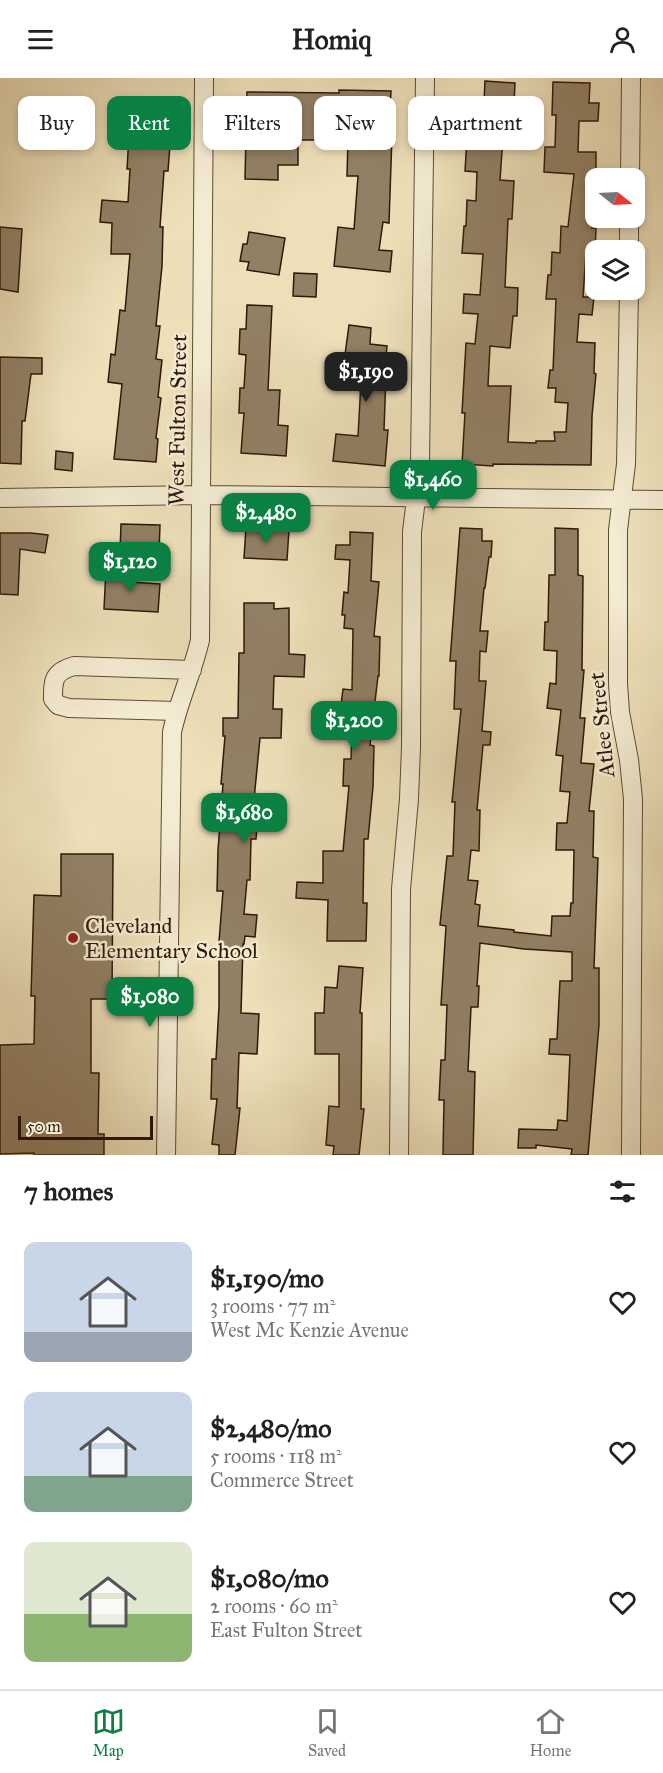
<!DOCTYPE html>
<meta charset="utf-8">
<style>
body{margin:0;font-family:"IM FELL Great Primer",serif;background:#f6f6f6;color:#222;height:100vh;display:flex;flex-direction:column;font-size:22px;white-space:nowrap}
*{box-sizing:border-box;margin:0}
p{font-size:20px;color:#767676}
.icon{flex:none;width:33px;height:33px;fill:none;stroke:currentColor;stroke-width:2;stroke-linecap:round;stroke-linejoin:round}
.map{position:relative;height:1077px;overflow:hidden}
.sheet{display:flex;flex-direction:column;background:#fff;flex:1}
.sheet>*{flex:none}
.hud{position:absolute;left:18px;top:18px;width:627px;height:54px;display:flex;gap:12px}
.needle{width:39px;rotate:108deg}
.buttons{position:absolute;left:585px;top:90px;display:grid;gap:12px}
.buttons a{display:grid;place-items:center;width:60px;height:60px;border-radius:12px;background:#fff;box-shadow:0 3px 9px #0003;font-size:30px}
.scale{position:absolute;left:18px;bottom:15px;width:135px;box-sizing:border-box;padding-left:6px;border:3px solid #301809;border-top:0;font-size:16px;line-height:21px;white-space:nowrap;color:#301809;-webkit-text-stroke:4px #f3ebd2;paint-order:stroke}
.price{position:absolute;translate:-50% -51px;padding:0 14px;border-radius:12px;background:#0b8043;color:#fff;font-size:20px;line-height:39px;filter:drop-shadow(0 2px 3px #0008)}
.price::after{content:'';position:absolute;left:50%;top:36px;width:18px;height:14px;margin-left:-9px;background:inherit;clip-path:polygon(0 0,100% 0,50% 100%)}
.price.on{background:#222;color:#fff}
ul{padding:0;list-style:none}
li{display:flex;align-items:center;gap:18px;height:150px;padding:0 24px}
li span{display:grid;place-items:center;flex:none;width:168px;height:120px;border-radius:12px;color:#555}
li>.icon{margin-inline-start:auto}
span .icon{width:72px;height:72px;fill:#fffc;stroke-width:1}
li b{font-size:26px}
h2{display:flex;justify-content:space-between;align-items:center;height:72px;padding:0 24px;font-size:26px}
.chip{padding:0 21px;border-radius:12px;background:#fff;box-shadow:0 3px 9px #0003;font-size:21px;line-height:54px}
.chip.on{background:#0b8043;color:#fff}
header{display:flex;justify-content:space-between;align-items:center;height:78px;padding:0 24px;background:#fff;font-size:27px;font-weight:800}
.dock{display:flex;justify-content:space-around;align-items:center;height:84px;border-top:2px solid #e0e0e0;background:#fff;font-size:16px;color:#767676}
.dock a{display:grid;justify-items:center;gap:3px}
.dock .on{color:#0b8043}
.map>svg:first-child{display:block}
.building{fill:#928065;stroke:#301809;stroke-width:1.5}
.lines{fill:none;stroke-linecap:round;stroke-linejoin:round}
.minor-casing{stroke:#5f4a35;stroke-width:20}
.minor{stroke:#f3ebd2;stroke-width:18}
.poi-dot{fill:#8f2418;stroke:#f3ebd2;stroke-width:2}
.labels{text-anchor:middle;stroke-width:5;stroke-linejoin:round;paint-order:stroke}
.street-label{font-size:22px;fill:#301809;stroke:#f3ebd2}
.poi-label{font-size:22px;fill:#301809;stroke:#f3ebd2;text-anchor:start}
</style>
<header><svg class="icon" aria-label="menu" viewBox="0 0 24 24"><path d="M4 6h16M4 12h16M4 18h16"/></svg>Homiq<svg class="icon" aria-label="person" viewBox="0 0 24 24"><circle cx="12" cy="8" r="4"/><path d="M4 21q1-7 8-7t8 7"/></svg></header>
<div class="map">
<svg width="663" height="1077" viewBox="0 0 663 1077">
<rect width="100%" height="100%" fill="#ede0b9"/>
<filter id="stains"><feTurbulence type="fractalNoise" baseFrequency=".00333" numOctaves="4"/><feColorMatrix values="0 0 0 0 .2 0 0 0 0 .09 0 0 0 0 .02 0 0 0 .5 -.17"/></filter>
<radialGradient id="worn" r=".72"><stop offset=".6" stop-color="#630" stop-opacity="0"/><stop offset="1" stop-color="#630" stop-opacity=".3"/></radialGradient>
<path class="building" d="M485 3 515 5 514 26 508 25 507 45H504L500 102 514 103 512 141H508L505 209 518 210 517 238H513L510 270 490 268 488 308H511L508 364 536 365V363H555L554 354H566L568 325 555 324 556 310H548L550 292H553L556 221H546L548 197H551L552 174 560 175 561 148 568 149 574 96 544 94 545 69H555L556 37H552L553 4 590 5 589 25H599L598 43H579L578 74H596V119L592 150H596L595 176H586L583 219H594L592 237 579 236 577 264 595 265 594 295 596 296 592 338 591 387 493 386V388L462 386 465 335H462L466 265 475 266 478 236 463 235 464 216 480 217 483 176 462 175 464 148H466L467 122 476 123 477 94 465 93 468 43H467L469 23 484 24Z
M339 12 391 13 389 57H392L389 145 383 144 379 172 392 173 390 194 334 188 338 149 354 151 358 98H347L348 62H298V87H278V102L245 101 247 14 339 15Z
M121 25 165 28 163 66 170 67 168 93H164L160 149H163L162 188 156 248H160L156 281 162 282 158 319 161 320 156 360 158 361 156 384 114 381 122 306 108 304 111 276 115 277 120 232 125 233 130 176H111L112 145 100 144 102 122 128 124 130 91H127L129 57H119Z
M0 149 22 151 18 214 0 211Z
M249 154 285 160 279 197 247 192 249 184 240 183 243 166H247Z
M294 195 317 196 316 219 293 218Z
M247 227 272 228 268 312H280L278 347 288 348 286 378 241 375 244 335H239L240 310H244L246 277 239 276 240 251H246Z
M349 247 371 250 370 266 387 268 384 297H386L384 352H388L385 388 333 383 336 356 358 358 362 286 344 284Z
M0 279 42 280V296H31L25 343H22L21 386 0 385Z
M56 373 73 375 72 393 55 391Z
M121 446 160 447 159 474H120Z
M246 449 289 452 287 482 244 480Z
M460 450 482 451V463H492L491 479H489L485 510H484L480 553H488L486 574 480 573 479 603H486L482 653 491 654 490 667H483L477 732H480L479 773 471 772 468 802 478 803 475 826 480 827 478 848 514 852V854L551 858 552 838H570L571 825H573L574 772H556L557 745H567L570 714 560 713 563 678 556 677 561 632 547 630 550 605 556 606 557 573 544 572 545 544H548L549 497H555V450L578 451V497L583 498 582 592H584L580 640H585L581 685 594 686 589 733H594L593 779 598 780 594 890H599V947L588 1077H571L572 1071 536 1067V1070H518L519 1051 557 1052 558 1042 567 1043 570 977 549 976 550 961H557L560 903H572V874L524 871 480 865 477 908H479L478 929H471L468 993 475 994 473 1077H443L444 1022H439L441 982H445L447 927H441L446 848 440 847 447 778H453L455 724H452L461 631H454L456 583H450Z
M350 454 373 455 371 503 379 504 374 558 380 559 379 598H378L370 667 374 668 373 709 368 761H364L363 825H367L366 863H327L328 822 296 820 297 804 323 805V773H343L349 708H343L344 681H351L352 653 338 651 343 611 352 612 353 551 344 550 345 537H342L344 514 348 515 350 482 335 481 336 467H350Z
M0 455H31L48 457 45 475 20 471 18 517 0 516Z
M106 491 132 493 131 504 160 506 158 534 104 531Z
M244 525H274V531L289 530V576L305 577 304 599 274 598 273 631H282L281 660H260L253 732 264 733 262 748H257L256 761H251L250 802H247L244 836 257 837 255 859 245 858 244 866H243L241 935 259 936 257 976 239 975 237 1030H240L235 1077H219V1067L212 1066 217 1021H211L212 981H216L219 928V864L223 813H217L218 772 223 706H221L225 658H223V640H238L239 575H244Z
M61 776H113L112 921H91V995H99L98 1056H104V1077H34V1075L0 1076V967L34 966 35 918H31L34 817 61 818Z
M339 888 363 890 360 935H362L361 1031H364L359 1077H333L334 1068 326 1067 329 1028 339 1029V976H315V935H324L325 909 337 910Z"/>
<g class="lines">
<defs>
<path id="minor" d="M630 100 631 0
M629 172V140
M629 212 626 386 618 452V606L620 634 629 682 633 721 631 1077
M0 420 200 417 663 422
M177 633 69 630 58 627 53 621C53 602 53 594 74 588L192 592
M166 1077 172 654C179 622 193 593 200 562L204 0
M399 1077 401 811 409 721 411 669 412 454 420 387 425 0"/>
</defs>
<use href="#minor" class="minor-casing"/>
<use href="#minor" class="minor"/>
</g>
<circle class="poi-dot" cx="73" cy="860" r="6"/>
<g class="labels">
<g class="street-label">
<text transform="translate(177 342) rotate(-89)" y="8">West Fulton Street</text>
<text transform="translate(601 647) rotate(-96)" y="8">Atlee Street</text>
</g>
<g class="poi-label">
<text x="85" y="855">Cleveland<tspan x="85" dy="25">Elementary School</tspan></text>
</g>
</g>
<rect width="100%" height="100%" filter="url(#stains)"/>
<rect width="100%" height="100%" fill="url(#worn)"/>
</svg>
<div class="buttons">
<a><svg class="needle" viewBox="-14 -14 28 28"><path d="M0-13l5 13h-10z" fill="#e53935"/><path d="M0 13l5-13h-10z" fill="#767676"/></svg></a>
<a><svg class="icon" aria-label="layers" viewBox="0 0 24 24"><path d="M12 4l9 5-9 5-9-5zM3 14l9 5 9-5"/></svg></a>
</div>
<div class="scale">50 m</div>
<b class="price on" style="left:366px;top:325px">$1,190</b>
<b class="price" style="left:433px;top:433px">$1,460</b>
<b class="price" style="left:266px;top:466px">$2,480</b>
<b class="price" style="left:130px;top:515px">$1,120</b>
<b class="price" style="left:354px;top:674px">$1,200</b>
<b class="price" style="left:244px;top:766px">$1,680</b>
<b class="price" style="left:150px;top:950px">$1,080</b>
<div class="hud">
<a class="chip">Buy</a>
<a class="chip on">Rent</a>
<a class="chip">Filters</a>
<a class="chip">New</a>
<a class="chip">Apartment</a>
</div>
</div>
<section class="sheet">
<h2>7 homes<svg class="icon" aria-label="filters" viewBox="0 0 24 24"><path d="M4 7h16M4 17h16"/><circle cx="9" cy="7" r="2"/><circle cx="15" cy="17" r="2"/></svg></h2>
<ul>
<li><span style="background:linear-gradient(#c9d6e8 75%,#9aa5b1 0)"><svg class="icon" aria-label="home" viewBox="0 0 24 24"><path d="M3 11l9-7 9 7M6 9v11h12V9"/></svg></span><div><b>$1,190/mo</b><p>3 rooms · 77 m²</p><p>West Mc Kenzie Avenue</p></div><svg class="icon" aria-label="heart" viewBox="0 0 24 24"><path d="M12 20l-8-8c-3-5 5-10 8-4 3-6 11-1 8 4z"/></svg></li>
<li><span style="background:linear-gradient(#c9d6e8 70%,#7fa58c 0)"><svg class="icon" aria-label="home" viewBox="0 0 24 24"><path d="M3 11l9-7 9 7M6 9v11h12V9"/></svg></span><div><b>$2,480/mo</b><p>5 rooms · 118 m²</p><p>Commerce Street</p></div><svg class="icon" aria-label="heart" viewBox="0 0 24 24"><path d="M12 20l-8-8c-3-5 5-10 8-4 3-6 11-1 8 4z"/></svg></li>
<li><span style="background:linear-gradient(#dfe7d0 60%,#8fb573 0)"><svg class="icon" aria-label="home" viewBox="0 0 24 24"><path d="M3 11l9-7 9 7M6 9v11h12V9"/></svg></span><div><b>$1,080/mo</b><p>2 rooms · 60 m²</p><p>East Fulton Street</p></div><svg class="icon" aria-label="heart" viewBox="0 0 24 24"><path d="M12 20l-8-8c-3-5 5-10 8-4 3-6 11-1 8 4z"/></svg></li>
</ul>
</section>
<nav class="dock">
<a class="on"><svg class="icon" aria-label="map" viewBox="0 0 24 24"><path d="M3 6l6-2 6 2 6-2v14l-6 2-6-2-6 2zM9 4v14M15 6v14"/></svg>Map</a>
<a><svg class="icon" aria-label="saved" viewBox="0 0 24 24"><path d="M7 4h10v16l-5-4-5 4z"/></svg>Saved</a>
<a><svg class="icon" aria-label="home" viewBox="0 0 24 24"><path d="M3 11l9-7 9 7M6 9v11h12V9"/></svg>Home</a>
</nav>
